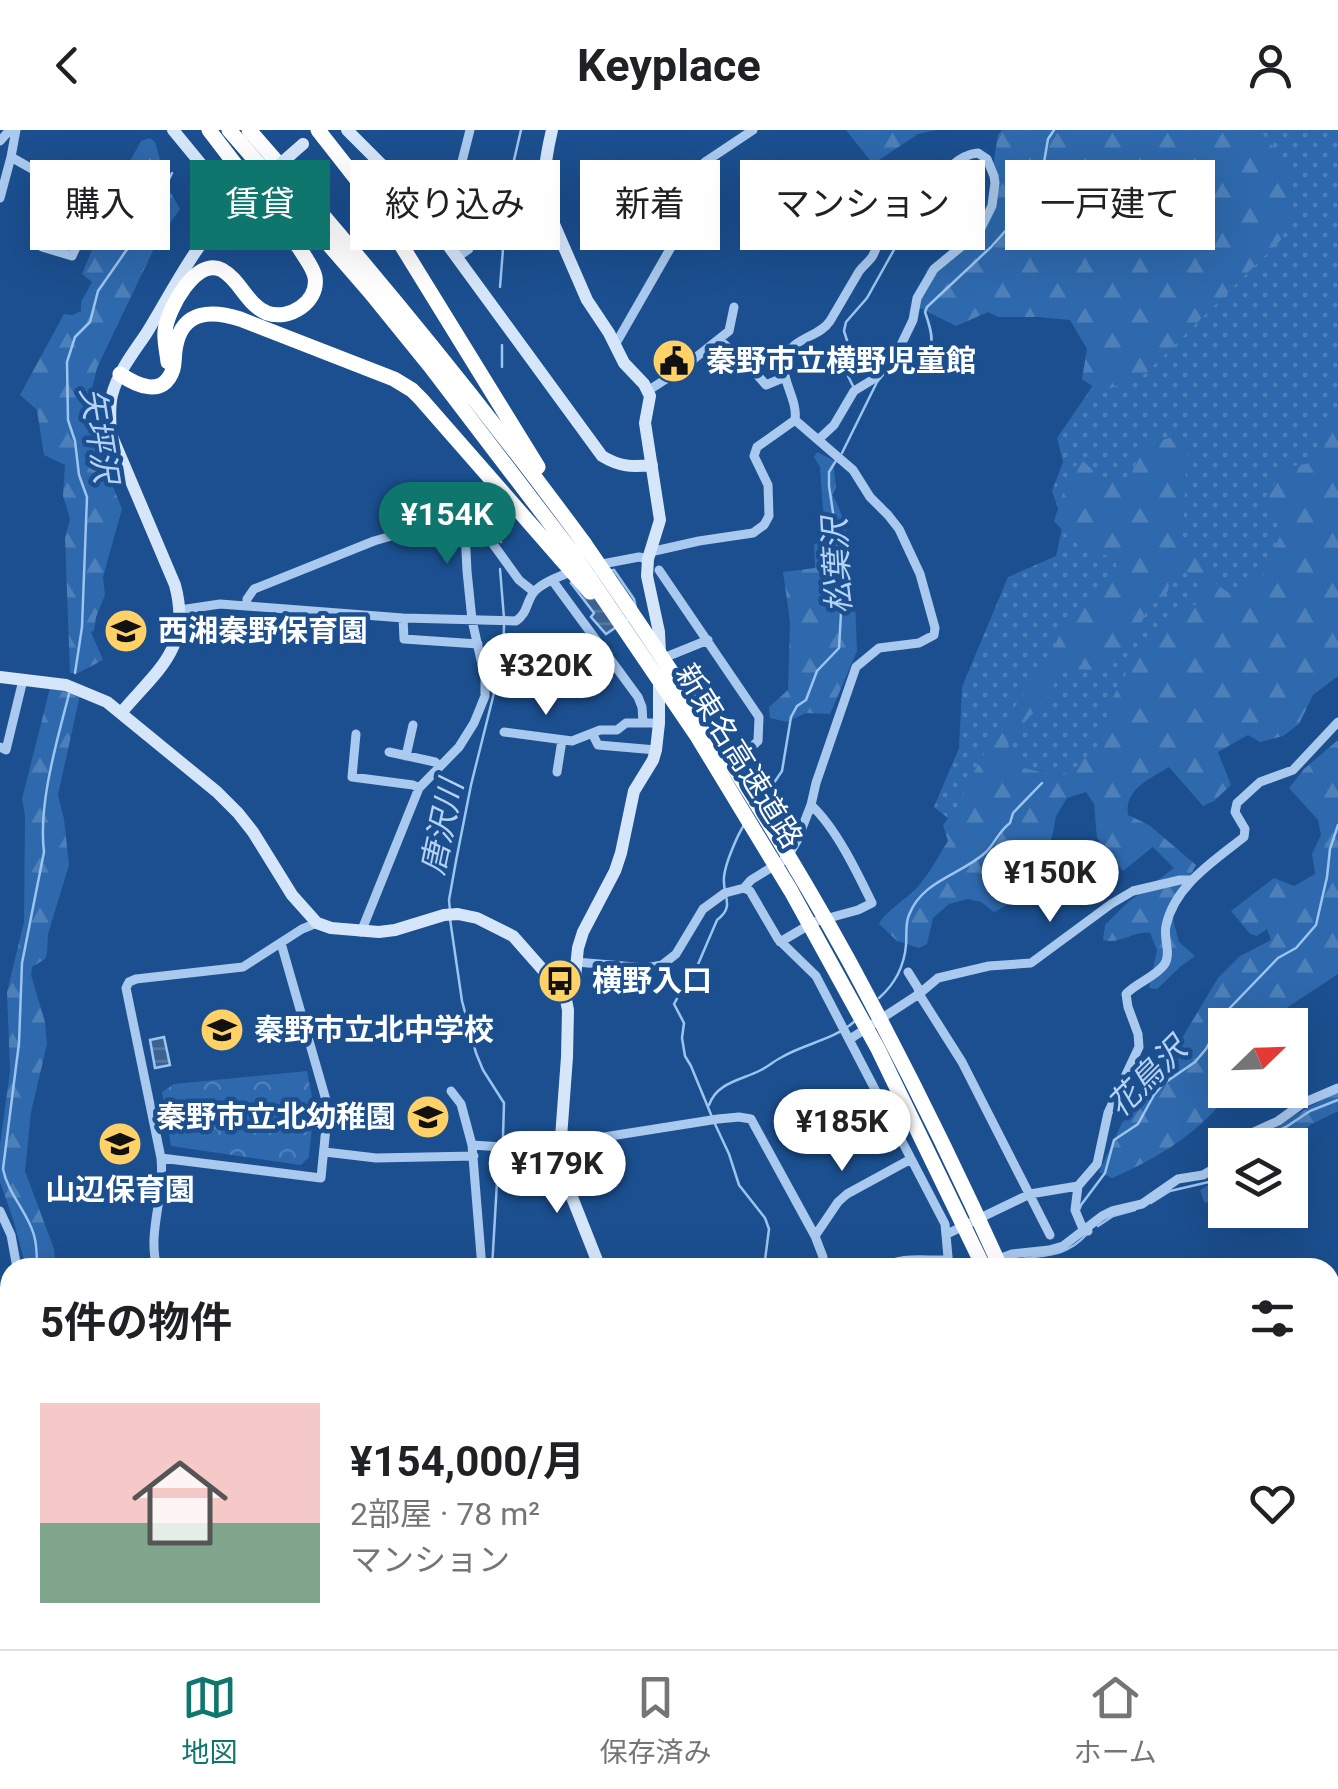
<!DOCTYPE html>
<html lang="ja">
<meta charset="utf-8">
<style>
body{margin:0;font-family:Roboto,"Noto Sans JP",sans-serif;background:#f2f2f2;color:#202124;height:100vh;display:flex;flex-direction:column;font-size:38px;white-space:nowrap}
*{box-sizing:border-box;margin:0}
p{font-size:32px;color:#757577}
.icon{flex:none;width:55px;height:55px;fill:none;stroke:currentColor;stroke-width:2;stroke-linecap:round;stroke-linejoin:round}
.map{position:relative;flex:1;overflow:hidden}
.drawer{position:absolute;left:0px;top:1128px;width:1340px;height:392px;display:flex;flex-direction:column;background:#fff;border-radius:30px 30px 0 0;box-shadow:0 10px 40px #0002}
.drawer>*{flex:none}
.hud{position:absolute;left:30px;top:30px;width:1280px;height:90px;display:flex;gap:20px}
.needle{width:65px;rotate:67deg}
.tools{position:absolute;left:1208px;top:878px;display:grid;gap:20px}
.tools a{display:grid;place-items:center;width:100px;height:100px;border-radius:0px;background:#fff;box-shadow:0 10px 40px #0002;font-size:50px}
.price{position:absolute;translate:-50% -85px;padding:0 22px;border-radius:35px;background:#fff;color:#222;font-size:32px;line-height:65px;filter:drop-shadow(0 2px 5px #0008)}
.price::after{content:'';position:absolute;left:50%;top:60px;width:30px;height:22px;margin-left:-15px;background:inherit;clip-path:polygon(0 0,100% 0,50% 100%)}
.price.active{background:#0f766e;color:#fff}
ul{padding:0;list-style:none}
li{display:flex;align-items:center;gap:30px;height:250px;padding:0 40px}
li+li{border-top:2px solid #e0e0e0}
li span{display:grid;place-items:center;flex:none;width:280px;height:200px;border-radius:0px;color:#555}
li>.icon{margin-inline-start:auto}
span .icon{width:120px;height:120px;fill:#fffc;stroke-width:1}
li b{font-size:42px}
h2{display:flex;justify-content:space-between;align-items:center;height:120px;padding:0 40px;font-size:42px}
.tag{padding:0 35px;border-radius:0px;background:#fff;box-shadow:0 10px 40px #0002;font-size:35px;line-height:90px}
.tag.active{background:#0f766e;color:#fff}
header{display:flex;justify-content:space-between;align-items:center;height:130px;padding:0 40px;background:#fff;font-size:45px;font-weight:700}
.tab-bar{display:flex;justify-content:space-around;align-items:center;height:140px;border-top:2px solid #e0e0e0;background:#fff;font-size:28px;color:#757577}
.tab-bar a{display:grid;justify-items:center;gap:5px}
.tab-bar .active{color:#0f766e}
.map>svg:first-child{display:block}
.grass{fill:url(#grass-dots)}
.forest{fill:url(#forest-firs);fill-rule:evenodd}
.park{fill:url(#park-crowns)}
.water{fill:url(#water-rules);stroke:#9cc4f0;stroke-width:2.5}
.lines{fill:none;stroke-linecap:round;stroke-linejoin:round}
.stream{stroke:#9cc4f0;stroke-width:2.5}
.river{stroke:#3c6290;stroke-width:14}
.street{stroke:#a9c9ee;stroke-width:9}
.secondary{stroke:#d6e6fa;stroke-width:12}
.highway{stroke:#fff;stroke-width:15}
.secondary-bridge{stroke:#d6e6fa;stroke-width:12}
.highway-bridge{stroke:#fff;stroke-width:15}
.labels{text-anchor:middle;stroke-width:9;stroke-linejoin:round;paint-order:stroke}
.poi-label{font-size:30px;font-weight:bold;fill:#fff;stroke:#1b4f8f;text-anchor:start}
.street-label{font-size:30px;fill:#fff;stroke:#1b4f8f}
.water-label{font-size:32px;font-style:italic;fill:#b5d3f5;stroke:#1b4f8f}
</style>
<header><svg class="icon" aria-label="back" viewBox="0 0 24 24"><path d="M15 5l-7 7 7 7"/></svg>Keyplace<svg class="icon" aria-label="person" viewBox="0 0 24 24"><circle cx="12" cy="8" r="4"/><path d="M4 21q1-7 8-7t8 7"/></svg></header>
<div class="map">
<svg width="1338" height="1519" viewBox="0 0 1338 1519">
<defs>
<pattern id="grass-dots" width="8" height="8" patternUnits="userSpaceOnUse" patternTransform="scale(2.5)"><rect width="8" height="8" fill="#2e69ad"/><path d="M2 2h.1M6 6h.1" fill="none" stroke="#4d80b9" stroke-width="1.8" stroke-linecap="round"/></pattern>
<pattern id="forest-firs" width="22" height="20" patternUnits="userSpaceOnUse" patternTransform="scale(2.5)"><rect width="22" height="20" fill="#2e69ad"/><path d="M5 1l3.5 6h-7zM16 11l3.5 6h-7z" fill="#4d80b9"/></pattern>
<pattern id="park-crowns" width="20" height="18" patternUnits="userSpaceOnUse" patternTransform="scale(2.5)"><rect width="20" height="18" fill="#2e69ad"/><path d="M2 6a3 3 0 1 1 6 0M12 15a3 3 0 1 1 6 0" fill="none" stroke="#4d80b9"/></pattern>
<pattern id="water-rules" width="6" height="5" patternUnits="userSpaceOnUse" patternTransform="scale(2.5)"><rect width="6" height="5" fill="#3c6290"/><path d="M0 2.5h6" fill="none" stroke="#597aa1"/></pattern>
</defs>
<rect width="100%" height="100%" fill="#1b4f8f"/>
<path class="grass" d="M1227 0H1338V311L1260 465 1112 630 959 697 934 677 959 618 962 557 1008 447 1056 426 1063 393 1052 361 1063 332 1057 308 1090 260Z"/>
<path class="forest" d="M846 0H936L918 4 873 34Z
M1002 0H1260C1294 44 1305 57 1281 110L1145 244 1101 262 1082 249 1087 219 1070 190 1037 187H998L988 182 956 196 914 175 928 138 984 91 998 5Z
M150 8 155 12 168 58 180 79 158 110 97 238 90 267V300L122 379 103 447 105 465 96 487 94 501 91 502 103 530 78 543H70L65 408 70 389 63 366 65 335 44 325 37 280 20 265 64 184 72 185 81 181V172L92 152 82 144 125 40 141 11Z
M1338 285V546L1313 565 1299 594 1283 606 1260 612 1248 605 1218 622 1231 655 1214 671 1203 676 1169 637C1150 649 1124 659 1128 685L1149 695 1196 735 1171 782 1179 812 1195 826 1181 836 1157 859 1149 858 1157 820 1150 803C1133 801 1119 815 1103 810L1105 795 1127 773 1174 738 1153 717 1123 741 1097 708 1094 674 1086 662 1067 668 1056 686 1052 707 1046 719 1050 747 1028 764 994 782 981 772 968 769 949 774 933 788 927 814 919 818 897 811 879 794C887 779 908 769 920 754 931 741 939 725 948 711L943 695 955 679 961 676 965 659 989 615 1049 527 1066 492 1117 439 1115 429 1073 412 1054 391 1071 339 1083 331 1099 346 1129 351C1140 320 1145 312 1179 306L1187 320 1184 384 1181 414 1195 422 1214 452 1229 463 1262 448 1283 399 1268 379 1266 366 1286 337 1311 333 1322 305ZM1185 443 1201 456V471L1168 489 1135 527 1111 571 1099 614 1077 636 1060 647 1024 638 1010 625 1008 611 1042 573 1064 539 1108 540 1134 510 1147 480 1168 461 1170 446Z
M817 322 833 330 836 357 832 365C842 380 848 403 848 421 847 427 843 432 844 438 845 443 852 464 855 469L857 521 830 584 806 583 787 592 770 588 769 577 788 560 790 492 783 442 815 438 814 414 829 410 823 380 820 337 814 327Z
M50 558 80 565 58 665 64 689 69 735 48 804 47 823 45 829 32 837 31 845 45 892 47 914 31 982 25 1041 54 1119 56 1137H26L14 1092 0 1052V1015L10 941 7 862 24 792 25 686 22 669Z
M1338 610V844L1288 877 1272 895H1225V960H1230C1205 1000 1155 1030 1112 1048L1099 1042 1122 993 1151 960 1218 848 1240 826 1271 810 1267 799 1257 806 1250 804 1231 781 1274 748 1294 756 1315 744 1312 724 1321 705 1318 690 1289 658 1304 639Z
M1338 961V981L1310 995 1289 1015H1251L1261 1004Z
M1225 1045V1065L1219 1074 1204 1072 1200 1060Z
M1338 1396V1519H1304L1299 1510H1330V1406Z
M924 1510H1073L1079 1519H918Z"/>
<path class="park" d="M307 941 314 977 309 1027 301 1035 171 1016 162 962 174 954Z"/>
<path class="water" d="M614 440 634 469 637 483 606 504 591 487 594 483 571 453 582 446Z
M164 907 170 935 155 938 150 910Z"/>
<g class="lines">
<path class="stream" d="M500 157 508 56 521 0
M502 215V237
M853 256 848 246 851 223 844 201 846 192 867 168 895 118 931 83V76L926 70
M842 323 877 252 898 227C937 228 936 213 925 182L927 177 991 117 1035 68 1041 50 1048 9 1054 0
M499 377 501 412
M500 439 504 488
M75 543 82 497 87 367 79 345 75 311 68 290 67 232 75 207 90 192 98 161 153 82 172 43
M761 672 782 641 791 587 797 576 806 570 817 541 839 518 843 448 829 356V342L837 329
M450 781 449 770 456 731 471 655 503 527 504 496
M450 789 462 871 476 923 483 940 504 973 503 1007 498 1035 492 1138
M879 868C895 854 904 838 906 815 907 805 905 794 909 785 922 750 963 744 986 722 995 713 999 701 1010 693L1013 683 1042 653
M709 975C717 952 742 950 761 940 769 936 774 931 782 927 806 913 834 910 855 891
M712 987 691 936 685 926 682 908 684 893 674 874 684 856 693 846 717 790C736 776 722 766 724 747 725 734 737 706 744 695
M715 994 729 1024 739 1055 765 1088 769 1099 764 1138
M1247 1015 1286 997 1310 981 1338 970
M1151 1073 1170 1061 1213 1051 1225 1039
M1079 1080 1081 1075 1105 1043 1114 1010 1138 994 1154 965 1163 954 1195 932 1206 919 1226 882 1278 828 1296 818 1316 795 1327 747 1330 719 1338 695
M1098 1096 1113 1086 1135 1080
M1005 1134C1035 1121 1060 1133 1086 1105L1085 1102
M37 1138C37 1127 37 1115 34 1105 27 1081 8 1064 3 1039L19 913 22 833 44 722C38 674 57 611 69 564
M530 1510 532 1519
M50 1519 53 1510"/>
<path class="river" d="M1330 1266 1338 1265
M546 1519 548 1510
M809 1519 821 1510"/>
<path class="street" d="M0 11 8 2 15 3
M11 27C40 44 67 58 98 71L72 126 42 117 65 57
M0 68 11 27 16 0
M459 126 469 119 470 111 457 51 470 0
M719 210 745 231 766 255 785 247
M615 215 670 119 695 43 705 32 753 0
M649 260 680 240 729 201 734 177
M795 290C798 269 780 250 785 230 791 207 819 208 830 191 839 176 848 160 857 145 860 138 867 134 872 127 876 121 877 113 881 107 889 95 906 87 916 77 933 59 951 25 978 23L987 29 994 46 995 53 992 76 979 102 934 139 917 168 913 190 899 219 872 250 854 261 834 295 819 309
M650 422 699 411 753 403 764 395 769 386 768 355 754 326 757 317 795 290
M597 435 639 427 648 429
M659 440 759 587 758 611 732 635
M552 450 638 567 642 577 643 593
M247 475V469L254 459 374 411 457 387 480 396 519 450 534 462
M180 480 220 474 403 488 516 491C528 483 526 472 534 462 542 452 561 446 573 441
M403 488 404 509 478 514
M661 529 708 510
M504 602 572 611 600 600H617L626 593H659
M592 603 598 615 656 620
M356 604 352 647 413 655 419 658
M0 617 6 620 23 550
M389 622 435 632 440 636
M406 626 413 595
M557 642 562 610
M744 758 750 761 778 809 816 846 945 1094 949 1138
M361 802 419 658 459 617 474 593 485 566V548L472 490 467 441 465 401 469 391
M780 812 814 792 858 780 872 773C857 742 836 698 811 675
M576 832 646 838 662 835 676 824 703 779 725 763 744 758 751 750 787 728 797 711 811 675 816 653 856 537 879 518 919 513 934 505 935 498 920 444 899 399 888 385 870 367 853 340 795 290
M908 842 918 858 919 864 962 932 1050 1105
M850 909 919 864 938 848 989 836 1031 833 1111 774 1133 761 1180 750H1191
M451 961 461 974 472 1015 482 1138
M560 1014 718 989 739 987 751 989 815 1106 823 1127V1138
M472 1015 560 1021
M1235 1015 1247 1005 1278 991 1303 973 1338 958
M325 1022 376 1028 474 1026
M161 1028 321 1048 328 977 281 813
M0 1081 11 1105 17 1138
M1088 1101 1083 1099 1075 1080 1078 1056 1097 1034 1108 983 1139 917 1138 904 1128 877 1126 864C1136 853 1155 847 1164 835 1172 824 1163 808 1166 796 1174 756 1215 730 1244 707L1245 699 1235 682 1237 673 1260 652 1293 640 1338 592
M947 1104 1030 1064 1078 1056
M815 1106 838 1072 847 1064 911 1029
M993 1131 1012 1124 1049 1120 1063 1116 1102 1086 1112 1081 1142 1074 1178 1049 1203 1045 1217 1037 1225 1028
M157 1138C147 1101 165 1068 161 1028L126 858 129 852 136 849 243 837 302 799 317 793
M882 1138C901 1126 924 1131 947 1130
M1330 1251 1338 1249
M1330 1277 1338 1276
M1101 1510 1108 1519
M1238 1510 1242 1519
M320 1519 321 1510
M625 1519 656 1510
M850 1519 860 1510"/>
<path class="secondary" d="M173 0 234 74
M347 0 409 62 602 326C620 337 632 337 652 335
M552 0C546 25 541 53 547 78L587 170 609 203 624 233 644 254 650 266 645 293 660 390 648 429 647 446 659 502 660 524
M0 547 66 555 107 572 217 662 238 683 253 702 292 765 317 793 331 798 379 802 395 800 444 785 458 784 477 788 513 806 565 865 568 880 567 927 560 1021 566 1052 600 1138
M121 583C158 539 192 518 175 455L111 304C110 291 109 278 112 265 118 242 133 223 146 204 178 152 198 106 245 65
M565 865 574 857 578 818 583 802 615 741 621 723 634 661 653 630 656 620 659 593V549
M0 1323H10
M517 1510V1519
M756 1510 760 1519"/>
<path class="highway" d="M229 0 370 162 430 236 572 422
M249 0C366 133 479 270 584 413
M318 0 376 74 538 337
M168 232C167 222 164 211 165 201 167 180 196 126 222 140 240 150 247 175 267 183 289 191 319 172 315 147 313 137 305 128 300 119L209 0
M120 244C137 256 164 268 173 239 175 231 174 222 176 215 183 180 212 180 240 189L394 249 412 260 421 269 561 429
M1143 1510 1147 1519
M1174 1510 1178 1519"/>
<path class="secondary-bridge" d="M245 65 303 14"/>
<path class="highway-bridge" d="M584 413C678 549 769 686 849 831 903 931 954 1034 1001 1138
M572 422 697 606 791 761 878 919 984 1138
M561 429 590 462"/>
</g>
<defs>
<symbol id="civic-disc" viewBox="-11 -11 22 22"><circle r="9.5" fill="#ffd166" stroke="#1b4f8f"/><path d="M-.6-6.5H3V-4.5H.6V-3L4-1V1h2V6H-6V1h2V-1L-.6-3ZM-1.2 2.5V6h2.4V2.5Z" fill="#111"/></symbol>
<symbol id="school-disc" viewBox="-11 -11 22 22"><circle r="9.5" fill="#ffd166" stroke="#1b4f8f"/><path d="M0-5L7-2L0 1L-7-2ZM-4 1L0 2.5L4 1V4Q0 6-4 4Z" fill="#111"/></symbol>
<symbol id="bus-disc" viewBox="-11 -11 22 22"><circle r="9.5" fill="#ffd166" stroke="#1b4f8f"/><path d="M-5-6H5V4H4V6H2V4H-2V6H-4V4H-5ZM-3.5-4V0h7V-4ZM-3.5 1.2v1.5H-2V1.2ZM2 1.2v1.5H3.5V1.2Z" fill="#111"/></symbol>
</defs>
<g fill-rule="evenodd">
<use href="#civic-disc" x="649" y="206" width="50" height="50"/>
<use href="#school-disc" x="101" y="476" width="50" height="50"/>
<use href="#bus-disc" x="535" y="826" width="50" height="50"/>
<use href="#school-disc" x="197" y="875" width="50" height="50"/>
<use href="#school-disc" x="403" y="962" width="50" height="50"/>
<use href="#school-disc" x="95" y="989" width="50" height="50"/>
</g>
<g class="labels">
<g class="poi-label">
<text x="706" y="241">秦野市立横野児童館</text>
<text x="158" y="511">西湘秦野保育園</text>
<text x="592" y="861">横野入口</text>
<text x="254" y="910">秦野市立北中学校</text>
<text x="396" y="997" text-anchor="end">秦野市立北幼稚園</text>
<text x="120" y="1070" text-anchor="middle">山辺保育園</text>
</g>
<g class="street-label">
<text transform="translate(739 626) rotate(58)" y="10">新東名高速道路</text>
</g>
<g class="water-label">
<text transform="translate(99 305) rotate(81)" y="11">矢坪沢</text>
<text transform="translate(837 436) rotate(-93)" y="11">松葉沢</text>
<text transform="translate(442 697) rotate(-78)" y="11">唐沢川</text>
<text transform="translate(1147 947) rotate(-45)" y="11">花鳥沢</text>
</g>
</g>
</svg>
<div class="tools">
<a><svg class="needle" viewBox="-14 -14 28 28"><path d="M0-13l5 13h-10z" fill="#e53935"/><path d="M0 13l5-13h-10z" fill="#757577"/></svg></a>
<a><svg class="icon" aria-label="layers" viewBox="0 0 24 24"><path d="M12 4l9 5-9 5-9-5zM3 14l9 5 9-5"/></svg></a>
</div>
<b class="price active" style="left:447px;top:437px">¥154K</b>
<b class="price" style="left:546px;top:588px">¥320K</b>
<b class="price" style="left:1050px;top:795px">¥150K</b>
<b class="price" style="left:842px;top:1044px">¥185K</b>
<b class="price" style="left:557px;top:1086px">¥179K</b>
<div class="hud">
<a class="tag">購入</a>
<a class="tag active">賃貸</a>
<a class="tag">絞り込み</a>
<a class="tag">新着</a>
<a class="tag">マンション</a>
<a class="tag">一戸建て</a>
</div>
<section class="drawer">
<h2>5件の物件<svg class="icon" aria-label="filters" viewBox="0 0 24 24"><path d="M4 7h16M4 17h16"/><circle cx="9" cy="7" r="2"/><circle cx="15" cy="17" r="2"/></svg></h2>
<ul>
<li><span style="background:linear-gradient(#f6c9c9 60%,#7fa58c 0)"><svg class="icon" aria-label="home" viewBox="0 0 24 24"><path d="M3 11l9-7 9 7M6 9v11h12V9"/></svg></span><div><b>¥154,000/月</b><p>2部屋 · 78 m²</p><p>マンション</p></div><svg class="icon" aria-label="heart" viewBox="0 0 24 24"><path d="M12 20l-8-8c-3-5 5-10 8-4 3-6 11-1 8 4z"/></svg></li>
</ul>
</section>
</div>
<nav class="tab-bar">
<a class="active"><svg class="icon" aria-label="map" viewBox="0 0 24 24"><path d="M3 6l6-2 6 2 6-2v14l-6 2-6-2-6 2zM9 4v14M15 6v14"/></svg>地図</a>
<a><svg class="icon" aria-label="saved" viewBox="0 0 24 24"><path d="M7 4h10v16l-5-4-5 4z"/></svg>保存済み</a>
<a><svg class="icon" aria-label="home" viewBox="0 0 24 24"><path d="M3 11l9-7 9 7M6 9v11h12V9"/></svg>ホーム</a>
</nav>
